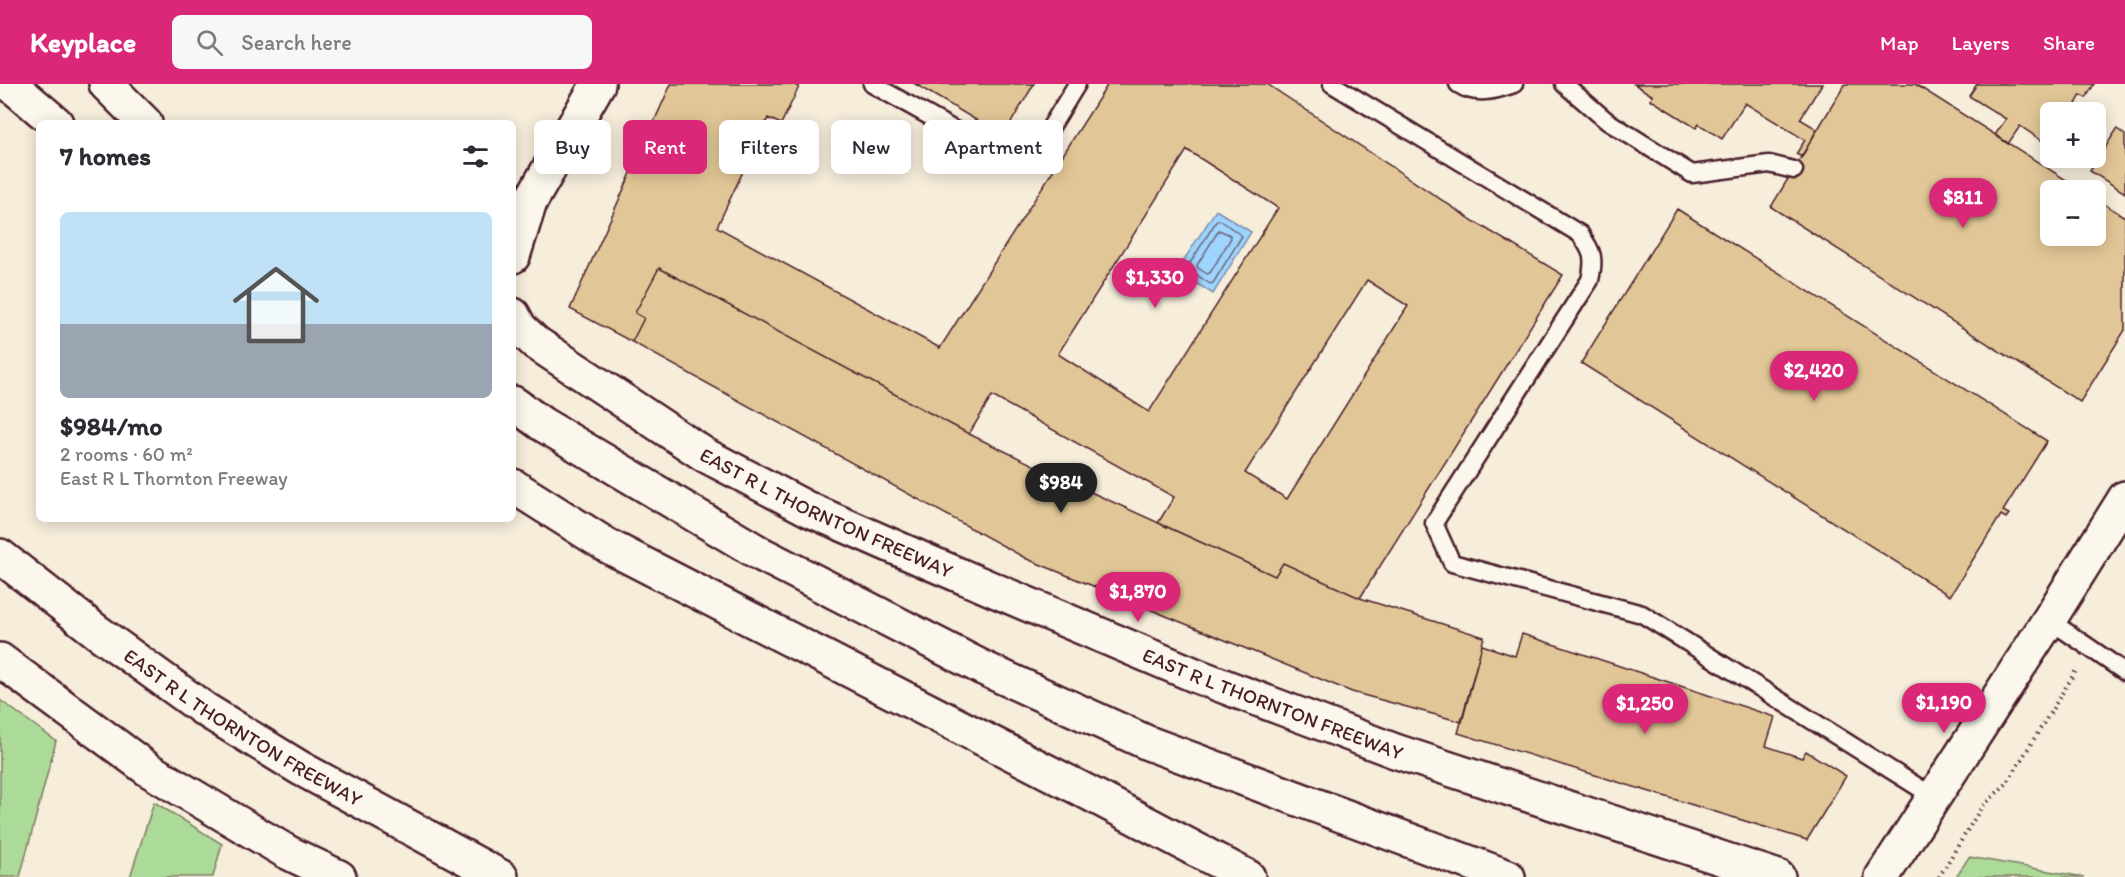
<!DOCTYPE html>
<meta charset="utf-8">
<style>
body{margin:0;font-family:Itim,sans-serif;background:#f7f7f7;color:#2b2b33;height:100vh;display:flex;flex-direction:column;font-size:22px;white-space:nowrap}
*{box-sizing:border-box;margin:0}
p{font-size:20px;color:#7c7c81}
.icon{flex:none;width:33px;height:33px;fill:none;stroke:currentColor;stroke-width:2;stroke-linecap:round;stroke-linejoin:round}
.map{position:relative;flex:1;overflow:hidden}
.details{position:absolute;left:36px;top:36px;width:480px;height:402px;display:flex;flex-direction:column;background:#fff;border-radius:9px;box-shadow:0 3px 15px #0003}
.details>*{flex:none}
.top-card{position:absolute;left:534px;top:36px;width:570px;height:54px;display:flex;gap:12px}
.buttons{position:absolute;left:2040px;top:18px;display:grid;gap:12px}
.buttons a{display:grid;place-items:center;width:66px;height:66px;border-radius:9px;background:#fff;box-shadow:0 3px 15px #0003;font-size:30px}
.price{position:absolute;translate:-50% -51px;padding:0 14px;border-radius:21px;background:#db2777;color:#fff;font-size:20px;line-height:39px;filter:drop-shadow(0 2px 3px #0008)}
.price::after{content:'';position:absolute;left:50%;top:36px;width:18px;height:14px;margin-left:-9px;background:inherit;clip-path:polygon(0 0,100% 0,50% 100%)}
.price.selected{background:#222;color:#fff}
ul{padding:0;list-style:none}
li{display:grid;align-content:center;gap:12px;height:318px;padding:0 24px}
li+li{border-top:2px solid #e1e1e2}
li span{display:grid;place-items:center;height:186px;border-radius:9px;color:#555}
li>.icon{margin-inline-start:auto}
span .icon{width:108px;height:108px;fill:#fffc;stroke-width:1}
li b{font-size:26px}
h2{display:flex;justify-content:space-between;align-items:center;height:72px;padding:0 24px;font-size:26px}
.chip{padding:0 21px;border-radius:9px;background:#fff;box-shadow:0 3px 15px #0003;font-size:21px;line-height:54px}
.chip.selected{background:#db2777;color:#fff}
header{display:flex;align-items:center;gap:36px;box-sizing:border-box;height:84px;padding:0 30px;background:#db2777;color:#fff}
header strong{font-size:28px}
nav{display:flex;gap:33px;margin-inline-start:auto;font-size:21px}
.search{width:420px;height:54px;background:#f7f7f7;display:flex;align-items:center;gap:15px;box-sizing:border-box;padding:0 21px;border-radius:9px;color:#7c7c81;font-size:22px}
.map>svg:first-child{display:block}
.green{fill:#acda99;stroke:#7b7c62;stroke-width:1.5}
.water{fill:#9ed4fd;stroke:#7c8ca9;stroke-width:1.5}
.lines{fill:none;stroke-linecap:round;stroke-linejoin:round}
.shore{stroke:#6c677f;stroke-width:1.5}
.building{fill:#e1c797;stroke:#4a1f2b;stroke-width:1.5;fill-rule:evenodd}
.lane-casing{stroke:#4a1f2b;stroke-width:21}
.secondary-casing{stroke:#4a1f2b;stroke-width:38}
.primary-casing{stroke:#4a1f2b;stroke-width:38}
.highway-casing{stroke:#4a1f2b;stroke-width:38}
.path{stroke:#4a1f2b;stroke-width:4;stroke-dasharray:1.5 4.5;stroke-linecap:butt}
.lane{stroke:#fbf7ec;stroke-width:16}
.secondary{stroke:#fbf7ec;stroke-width:33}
.primary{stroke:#fbf7ec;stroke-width:33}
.highway{stroke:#fbf7ec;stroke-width:33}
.labels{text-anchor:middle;stroke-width:4.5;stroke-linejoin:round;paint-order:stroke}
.street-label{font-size:20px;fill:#4a1f2b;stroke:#fbf7ec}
</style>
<header>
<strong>Keyplace</strong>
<div class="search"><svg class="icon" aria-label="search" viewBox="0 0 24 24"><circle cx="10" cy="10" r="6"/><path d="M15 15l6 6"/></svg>Search here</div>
<nav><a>Map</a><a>Layers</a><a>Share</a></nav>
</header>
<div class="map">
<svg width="2125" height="793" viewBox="0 0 2125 793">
<rect width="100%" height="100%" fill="#f6eddb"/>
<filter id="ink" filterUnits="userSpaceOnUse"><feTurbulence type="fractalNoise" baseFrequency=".0167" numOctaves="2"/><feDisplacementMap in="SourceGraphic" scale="12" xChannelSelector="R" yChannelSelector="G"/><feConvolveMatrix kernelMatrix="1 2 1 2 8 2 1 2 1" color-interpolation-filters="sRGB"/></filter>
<g filter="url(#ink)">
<path class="green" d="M0 616 56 657 20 793H0Z
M154 718 222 760 213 793H130Z
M1969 773 2084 793H1956Z"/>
<path class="water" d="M1216 126 1251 148 1213 210 1177 187Z"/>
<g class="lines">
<path class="shore" d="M1217 136H1220L1242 152 1213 199 1210 200 1187 184Z
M1219 146 1230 151 1231 154 1210 189 1207 190 1198 184 1197 181Z"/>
</g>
<path class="building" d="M671 0H792L799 3 781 40 768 34 717 143 940 264 1108 0H1267L1475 138 1563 191 1360 514 1283 479 1275 492 1158 439 1174 413 992 312 969 350 659 184 635 229 644 234 632 258 570 225ZM1187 66 1278 124 1149 328 1058 270ZM1367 196 1408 222 1287 415 1245 389Z
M915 0H1034L1003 52Z
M1634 0H1822L1800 35 1817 45 1802 73 1796 70 1805 56 1745 19 1722 55 1699 40 1696 44 1650 15 1653 12Z
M1845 0H1915L2082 106H2050V152H2096V115L2125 133V246L2080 318 1771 123Z
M1977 0H2094L2086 14 2081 11 2076 20 2090 28H2050V62L2020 42 2008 60 1995 51 2006 35 1969 12Z
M2117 45 2125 51V109L2090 87Z
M1677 125 2047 357 2003 427 2009 430 2006 434 2001 431 1950 512 1581 279Z
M659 184 969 350 1071 399 1275 492 1283 479 1360 514 1484 553 1462 638 1352 608 1027 475 632 258 644 234 635 229Z
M1522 550 1775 633 1766 662 1802 674 1806 667 1846 692 1807 756 1458 649 1482 561 1515 572Z"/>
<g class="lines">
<defs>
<path id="lane" d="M872 0 1006 75 1023 74 1038 64 1077 0
M1332 0 1580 150C1593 168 1595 174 1590 196L1434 439 1452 479 1642 530 1934 713
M1458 0C1476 12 1494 7 1514 0
M1564 0 1607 37 1692 90 1769 80 1794 86
M2049 536 2125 588"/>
<g id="secondary">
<path id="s1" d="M513 231 520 244 536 259 705 371 808 425 933 480 1197 592 1395 667 1778 793"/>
<path d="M1882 793 2049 536 2125 414"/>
</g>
<path id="primary" d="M513 172 530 118 598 0"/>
<g id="highway">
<path d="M10 0 56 39"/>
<path d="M106 0 145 39"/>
<path d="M513 319 542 340 761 470 983 584 1148 659 1508 793"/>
<path d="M513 402 608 462 1085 707 1248 793"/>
<path id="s2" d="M0 472 96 547 204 625 300 684 501 793"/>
<path d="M0 576 149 686 287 768 339 793"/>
</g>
</defs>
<use href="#lane" class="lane-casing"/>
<use href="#secondary" class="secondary-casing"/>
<use href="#primary" class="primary-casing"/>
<use href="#highway" class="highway-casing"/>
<path class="path" d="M1939 793 1981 724 2007 699 2077 585"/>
<use href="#lane" class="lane"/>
<use href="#secondary" class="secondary"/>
<use href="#primary" class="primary"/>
<use href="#highway" class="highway"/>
</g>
</g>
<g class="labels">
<g class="street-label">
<text dy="7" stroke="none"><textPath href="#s1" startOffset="374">EAST R L THORNTON FREEWAY</textPath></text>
<text dy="7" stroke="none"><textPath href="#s1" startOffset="860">EAST R L THORNTON FREEWAY</textPath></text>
<text dy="7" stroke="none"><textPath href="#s2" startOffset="298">EAST R L THORNTON FREEWAY</textPath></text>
</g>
</g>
</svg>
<div class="buttons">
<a>+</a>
<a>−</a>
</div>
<b class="price" style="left:1963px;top:145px">$811</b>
<b class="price" style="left:1155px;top:225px">$1,330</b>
<b class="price" style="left:1814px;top:318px">$2,420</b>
<b class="price selected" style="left:1061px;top:430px">$984</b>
<b class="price" style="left:1138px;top:539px">$1,870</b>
<b class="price" style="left:1944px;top:650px">$1,190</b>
<b class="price" style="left:1645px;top:651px">$1,250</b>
<div class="top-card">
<a class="chip">Buy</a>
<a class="chip selected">Rent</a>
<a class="chip">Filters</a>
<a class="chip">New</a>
<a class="chip">Apartment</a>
</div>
<section class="details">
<h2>7 homes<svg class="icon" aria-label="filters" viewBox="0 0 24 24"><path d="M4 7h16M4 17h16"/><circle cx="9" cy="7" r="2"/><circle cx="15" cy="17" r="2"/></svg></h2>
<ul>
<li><span style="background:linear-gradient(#bfe0f5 60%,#9aa5b1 0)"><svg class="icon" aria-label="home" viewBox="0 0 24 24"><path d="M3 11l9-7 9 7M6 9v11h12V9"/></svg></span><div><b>$984/mo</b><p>2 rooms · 60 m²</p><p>East R L Thornton Freeway</p></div></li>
</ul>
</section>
</div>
